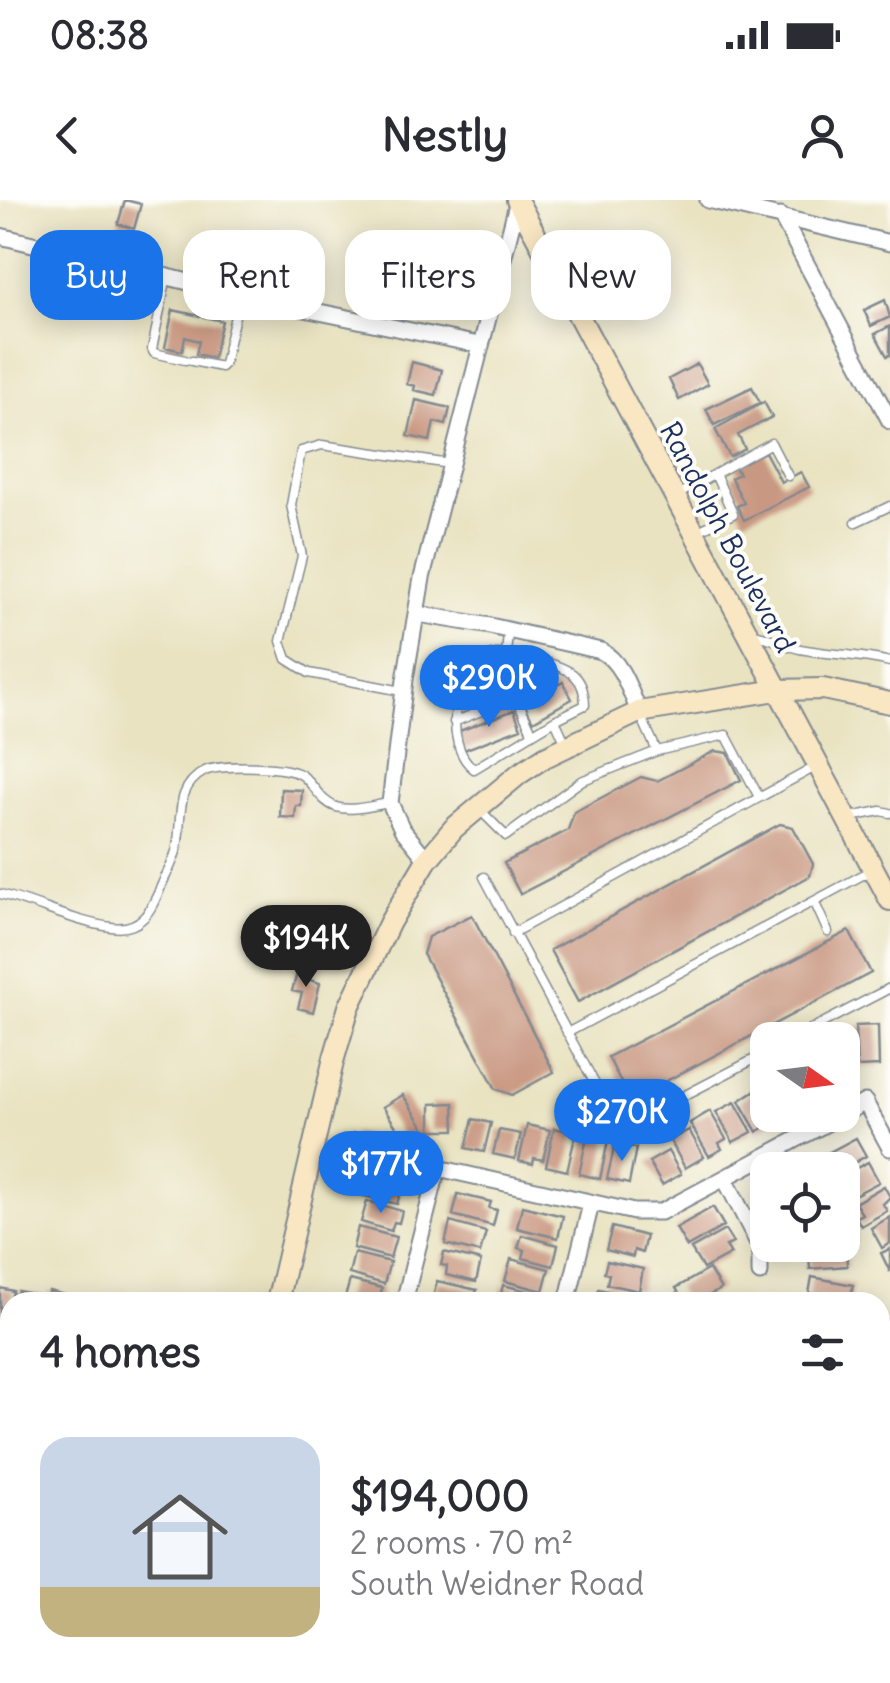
<!DOCTYPE html>
<meta charset="utf-8">
<style>
body{margin:0;font-family:Delius,sans-serif;background:#f2f2f3;color:#2b2b33;height:100vh;display:flex;flex-direction:column;font-size:38px;white-space:nowrap}
*{box-sizing:border-box;margin:0}
p{font-size:32px;color:#7c7c81}
.icon{flex:none;width:55px;height:55px;fill:none;stroke:currentColor;stroke-width:2;stroke-linecap:round;stroke-linejoin:round}
.map{position:relative;flex:1;overflow:hidden}
.drawer{position:absolute;left:0px;top:1092px;width:890px;height:392px;display:flex;flex-direction:column;background:#fff;border-radius:30px 30px 0 0;box-shadow:0 5px 25px #0003}
.drawer>*{flex:none}
.guide{position:absolute;left:30px;top:30px;width:830px;height:90px;display:flex;gap:20px}
.needle{width:65px;rotate:104deg}
.controls{position:absolute;left:750px;top:822px;display:grid;gap:20px}
.controls a{display:grid;place-items:center;width:110px;height:110px;border-radius:20px;background:#fff;box-shadow:0 5px 25px #0003;font-size:50px}
.price{position:absolute;translate:-50% -85px;padding:0 22px;border-radius:35px;background:#1a73e8;color:#fff;font-size:32px;line-height:65px;filter:drop-shadow(0 2px 5px #0008)}
.price::after{content:'';position:absolute;left:50%;top:60px;width:30px;height:22px;margin-left:-15px;background:inherit;clip-path:polygon(0 0,100% 0,50% 100%)}
.price.selected{background:#222;color:#fff}
ul{padding:0;list-style:none}
li{display:flex;align-items:center;gap:30px;height:250px;padding:0 40px}
li+li{border-top:2px solid #e1e1e2}
li span{display:grid;place-items:center;flex:none;width:280px;height:200px;border-radius:30px;color:#555}
li>.icon{margin-inline-start:auto}
span .icon{width:120px;height:120px;fill:#fffc;stroke-width:1}
li b{font-size:42px}
h2{display:flex;justify-content:space-between;align-items:center;height:120px;padding:0 40px;font-size:42px}
.chip{padding:0 35px;border-radius:30px;background:#fff;box-shadow:0 5px 25px #0003;font-size:35px;line-height:90px}
.chip.selected{background:#1a73e8;color:#fff}
.status{display:flex;justify-content:space-between;align-items:center;height:70px;padding:0 50px;background:#fff;direction:ltr}
.status svg{height:28px;fill:currentColor}
header{display:flex;justify-content:space-between;align-items:center;height:130px;padding:0 40px;background:#fff;font-size:45px;font-weight:700}
.map>svg:first-child{display:block}
.building{fill:#c99882}
.lines{fill:none;stroke-linecap:round;stroke-linejoin:round}
.lane-casing{stroke:#828990;stroke-width:11}
.street-casing{stroke:#828990;stroke-width:19}
.secondary-casing{stroke:#828990;stroke-width:24}
.lane{stroke:#fff;stroke-width:8}
.street{stroke:#fff;stroke-width:15}
.secondary{stroke:#f9e7c3;stroke-width:20}
.labels{text-anchor:middle;stroke-width:8;stroke-linejoin:round;paint-order:stroke}
.street-label{font-size:28px;fill:#1b2f5e;stroke:#fdfcf7}
</style>
<div class="status"><b>08:38</b><svg viewBox="0 0 49 12"><path d="M0 12V9h3v3zM5 12V6h3v6zM10 12V3h3v9zM15 12V0h3v12zM26 1h20v11H26zM47 4h2v5h-2z"/></svg></div>
<header><svg class="icon" aria-label="back" viewBox="0 0 24 24"><path d="M15 5l-7 7 7 7"/></svg>Nestly<svg class="icon" aria-label="person" viewBox="0 0 24 24"><circle cx="12" cy="8" r="4"/><path d="M4 21q1-7 8-7t8 7"/></svg></header>
<div class="map">
<svg width="890" height="1483" viewBox="0 0 890 1483">
<rect width="100%" height="100%" fill="#fdfcf7"/>
<filter id="ink" filterUnits="userSpaceOnUse"><feTurbulence type="fractalNoise" baseFrequency=".01" numOctaves="2"/><feDisplacementMap in="SourceGraphic" scale="20" xChannelSelector="R" yChannelSelector="G"/><feConvolveMatrix kernelMatrix="1 2 1 2 8 2 1 2 1" color-interpolation-filters="sRGB"/></filter>
<filter id="wash" filterUnits="userSpaceOnUse"><feTurbulence type="fractalNoise" baseFrequency=".0048" numOctaves="4" result="noise"/><feDisplacementMap in="SourceGraphic" scale="40" xChannelSelector="R" yChannelSelector="G"/><feGaussianBlur stdDeviation="2.25" result="paint"/><feColorMatrix in="noise" values="0 0 0 0 0 0 0 0 0 0 0 0 0 0 0 0 0 1.4 0 .05"/><feComposite in="paint" operator="in"/></filter>
<g filter="url(#wash)">
<rect width="100%" height="100%" fill="#e9e3c1"/>
<g id="blocks">
<path class="building" d="M125 0 141 4 134 29 118 24Z
M885 100 890 117 871 126 864 110Z
M173 110 222 121 213 158 196 154 199 141 185 137 182 151 165 147Z
M890 126V155L887 156 875 134Z
M412 162 442 170 436 195 414 190 415 186 407 184Z
M697 164 708 184 679 200 669 179Z
M752 187 760 203 714 225 706 209Z
M416 200 450 208 446 225 434 222 430 241 408 236Z
M764 202 772 217 738 235 745 249 730 257 715 229Z
M765 252 781 282 801 272 809 287 744 320 737 306 744 303 731 278 739 274 735 267Z
M563 482 572 499 533 521 524 504Z
M514 510 521 528 464 550 457 532Z
M715 551 728 553 741 580 520 694 504 663 568 630 574 612 641 577 657 581Z
M281 589 302 590 301 606H296L295 618 280 617Z
M780 624 793 627 813 664 810 676 578 802 550 750Z
M472 715 554 872 512 895 496 889 423 754 428 737Z
M849 731 871 773 630 900 608 857Z
M299 766 309 768 306 779 320 783 313 812 298 808 302 793 292 791Z
M878 825 879 866 857 867 855 826Z
M757 889 768 906V915H773L776 920 757 932 739 901Z
M403 895 429 935 417 943 413 937 406 942 383 907Z
M735 902 752 932 733 942 716 912Z
M454 903 455 930H431V904Z
M710 911 726 939 719 943 722 949 709 956 690 923Z
M473 919 491 923 484 952 466 948Z
M527 925 550 930 543 960 534 958 533 964 519 961Z
M554 928 576 933 567 971 546 966Z
M499 930 521 934 515 959 493 954Z
M689 930 704 957 685 968 670 940Z
M354 933 368 937 365 949 350 945Z
M587 937 608 941 600 979 579 974Z
M370 938 406 948 400 970 364 959Z
M856 938 866 956 841 970H829L822 956Z
M615 944 636 948 629 984 607 979Z
M668 951 681 974 662 985 649 962Z
M868 962 879 982 845 1000 842 976Z
M365 973 403 983 397 1004 360 995Z
M884 986 890 997 883 1004 887 1011 861 1026 856 1017 862 1014 855 1003Z
M458 994 491 1002 489 1008 497 1010 493 1026 453 1015Z
M367 1001 402 1011 399 1023 394 1022 391 1031 361 1022Z
M522 1006 563 1016 558 1038 517 1028Z
M713 1007 724 1026 687 1047 676 1028Z
M890 1017V1043L882 1048 871 1028Z
M450 1022 486 1032 480 1053 445 1044Z
M358 1027 396 1037 390 1058 353 1048Z
M612 1027 646 1036 642 1053 634 1050 633 1057 606 1050Z
M725 1030 733 1043 726 1046 731 1054 703 1069 691 1049Z
M522 1035 558 1045 553 1066 523 1058 525 1050 518 1048Z
M846 1044 847 1066 810 1069 809 1056H815L814 1047Z
M890 1049V1072L881 1053Z
M444 1052 481 1061 476 1082 446 1075 447 1066 441 1065Z
M354 1053 390 1062 384 1084 349 1074Z
M511 1059 549 1069 543 1091 505 1081Z
M607 1061 643 1069 639 1091 607 1084 609 1074 604 1073Z
M709 1069 721 1089 697 1102H684L676 1088Z
M812 1077 853 1085 850 1102 808 1099Z
M350 1080 382 1088 379 1102 344 1101Z
M437 1081 477 1090 474 1102H432Z
M503 1085 544 1095 542 1102H499Z
M0 1088 13 1091 8 1114 0 1112Z
M599 1089 634 1097 633 1102H595Z
M18 1091 42 1096 41 1102H15Z
M49 1091 73 1097 72 1102H46Z
M890 1131V1155L880 1137Z
M880 1149 890 1165V1174L880 1180Z
M887 1238 890 1242V1284L880 1268V1242Z
M10 1259V1285L0 1289V1263Z
M0 1301 10 1304V1330L0 1327Z
M24 1475H50L48 1482Z
M109 1475H136L134 1483H107Z"/>
</g>
</g>
<g filter="url(#ink)">
<use href="#blocks" fill-opacity="0" stroke="#828990" stroke-width="2.5"/>
<g class="lines">
<defs>
<path id="lane" d="M167 76 152 149 154 153 185 160
M192 161 221 167 224 164 240 94
M679 294 771 243 788 276
M856 322 890 306
M698 331 733 314 715 274
M509 430C500 472 516 495 532 532
M754 434C771 437 784 446 800 449 830 455 858 454 890 462
M402 491 309 473 287 459 281 441 302 356 291 305 301 251 322 245 450 264
M641 516 657 551
M555 520 474 569C442 545 452 467 492 455 508 450 563 464 575 476 582 483 585 495 585 505L555 520 565 542
M454 522 516 497
M481 611 506 636 581 581 657 551 726 535 759 597
M850 617 881 611 890 613
M484 677 602 897C617 908 630 916 649 914L768 852
M0 694C37 703 74 722 111 727 144 732 152 707 163 682 168 671 175 659 177 647 183 621 173 588 205 571 219 564 290 565 303 576 315 586 320 601 336 607 352 612 374 605 390 603
M814 701 828 732
M513 733 817 566
M567 833 872 670
M790 840 890 788
M223 1483 225 1475
M471 1483 473 1475
M657 1483 660 1475
M875 1483 890 1463"/>
<path id="street" d="M708 0 890 43
M781 16 890 221
M0 36 266 101 479 145
M418 414 490 426 601 451C622 462 630 491 639 512
M427 660 402 629 390 603 405 480 422 378 518 0
M842 915 865 902 890 948
M725 979 760 1047V1073
M404 1102 438 968 634 1012H661L842 915
M567 1102 591 1004
M0 1142 10 1144
M880 1210 890 1204
M76 1483 78 1475
M310 1483 312 1475
M563 1483 565 1475"/>
<path id="secondary" d="M517 0 890 700
M277 1102 334 858 349 807 390 722 427 660 454 628 519 574 545 557 639 512 777 490 823 489 890 503
M880 1326 890 1317
M880 1352 890 1345
M186 1483 188 1475
M767 1483 771 1475"/>
</defs>
<use href="#lane" class="lane-casing"/>
<use href="#street" class="street-casing"/>
<use href="#secondary" class="secondary-casing"/>
<use href="#lane" class="lane"/>
<use href="#street" class="street"/>
<use href="#secondary" class="secondary"/>
</g>
</g>
<g class="labels">
<g class="street-label">
<text transform="translate(728 337) rotate(62)" y="10">Randolph Boulevard</text>
</g>
</g>
</svg>
<div class="controls">
<a><svg class="needle" viewBox="-14 -14 28 28"><path d="M0-13l5 13h-10z" fill="#e53935"/><path d="M0 13l5-13h-10z" fill="#7c7c81"/></svg></a>
<a><svg class="icon" aria-label="locate" viewBox="0 0 24 24"><circle cx="12" cy="12" r="6"/><path d="M12 2v4M12 18v4M2 12h4M18 12h4"/></svg></a>
</div>
<b class="price" style="left:489px;top:530px">$290K</b>
<b class="price selected" style="left:306px;top:790px">$194K</b>
<b class="price" style="left:622px;top:964px">$270K</b>
<b class="price" style="left:381px;top:1016px">$177K</b>
<div class="guide">
<a class="chip selected">Buy</a>
<a class="chip">Rent</a>
<a class="chip">Filters</a>
<a class="chip">New</a>
</div>
<section class="drawer">
<h2>4 homes<svg class="icon" aria-label="filters" viewBox="0 0 24 24"><path d="M4 7h16M4 17h16"/><circle cx="9" cy="7" r="2"/><circle cx="15" cy="17" r="2"/></svg></h2>
<ul>
<li><span style="background:linear-gradient(#c9d6e8 75%,#c2b280 0)"><svg class="icon" aria-label="home" viewBox="0 0 24 24"><path d="M3 11l9-7 9 7M6 9v11h12V9"/></svg></span><div><b>$194,000</b><p>2 rooms · 70 m²</p><p>South Weidner Road</p></div></li>
</ul>
</section>
</div>
